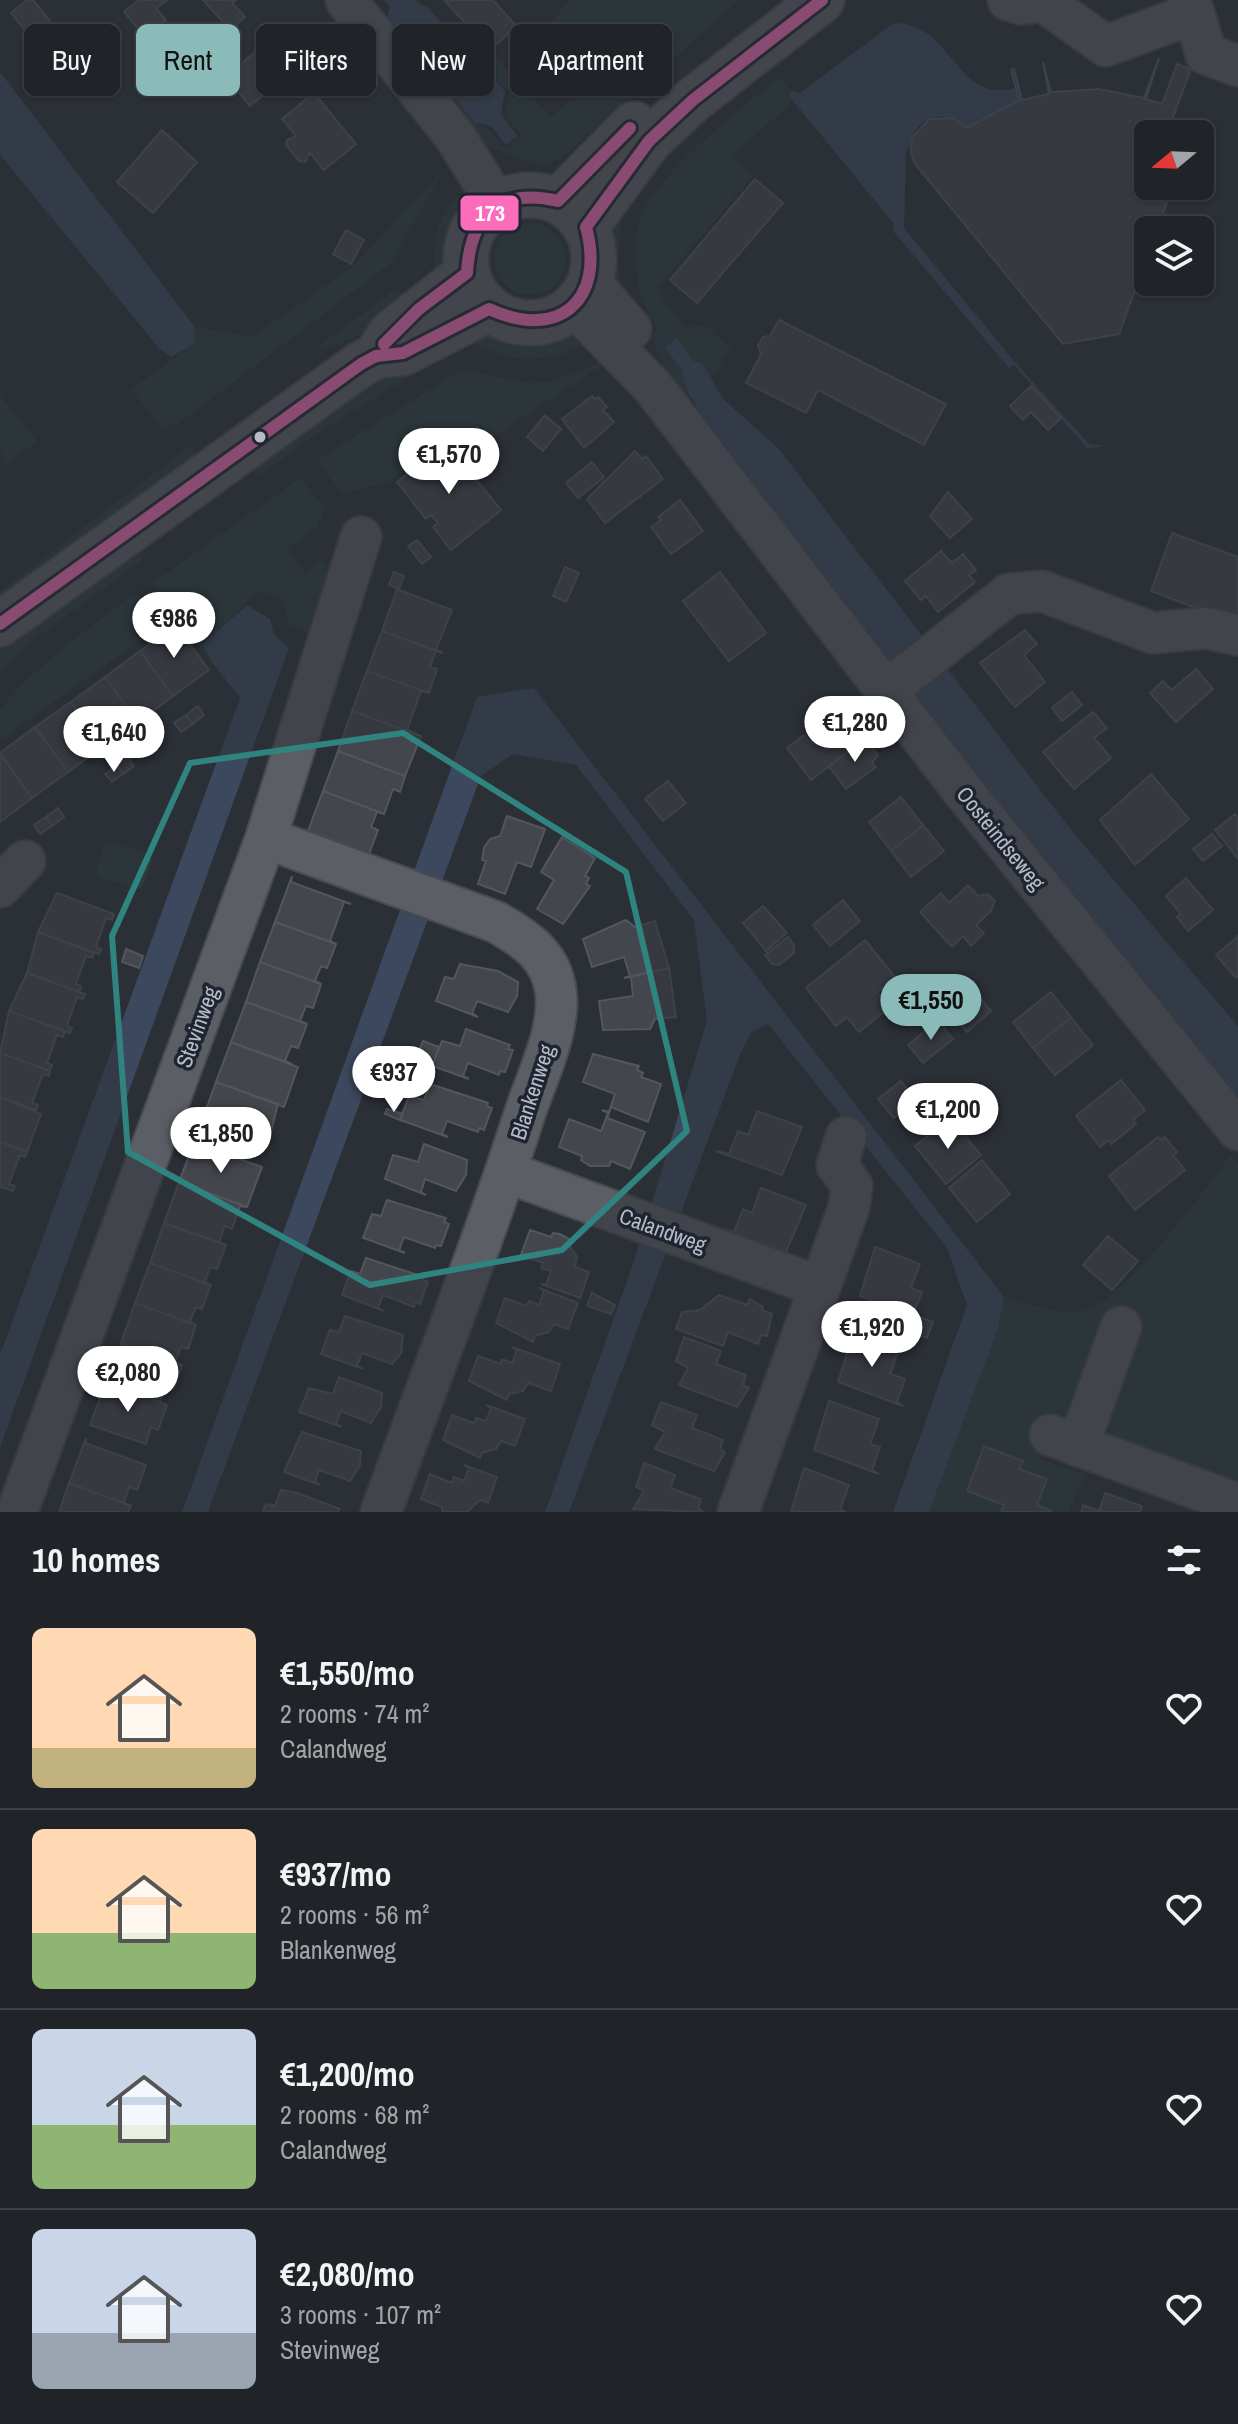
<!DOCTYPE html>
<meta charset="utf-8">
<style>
body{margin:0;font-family:"Archivo Narrow",sans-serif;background:#282b30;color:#f1f3f6;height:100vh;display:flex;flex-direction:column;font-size:30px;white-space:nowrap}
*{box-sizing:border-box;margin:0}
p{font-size:26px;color:#a2a4a8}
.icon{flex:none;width:44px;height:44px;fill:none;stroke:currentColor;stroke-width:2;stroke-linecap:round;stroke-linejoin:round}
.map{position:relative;height:1512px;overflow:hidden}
.panel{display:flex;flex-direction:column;background:#202328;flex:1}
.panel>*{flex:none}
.top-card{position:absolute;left:24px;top:24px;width:800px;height:72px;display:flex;gap:16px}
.needle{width:52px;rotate:251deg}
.controls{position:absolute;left:1134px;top:120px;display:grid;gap:16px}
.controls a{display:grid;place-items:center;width:80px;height:80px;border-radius:12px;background:#202328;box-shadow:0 2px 6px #0004,0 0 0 2px #3d4045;font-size:40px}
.price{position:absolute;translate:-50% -68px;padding:0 18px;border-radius:28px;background:#fff;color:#222;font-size:26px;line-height:52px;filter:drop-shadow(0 2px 4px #0008)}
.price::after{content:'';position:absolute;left:50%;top:48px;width:24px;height:18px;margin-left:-12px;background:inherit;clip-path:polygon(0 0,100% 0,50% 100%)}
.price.current{background:#8bbbb9;color:#111}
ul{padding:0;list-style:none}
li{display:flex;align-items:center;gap:24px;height:200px;padding:0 32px}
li+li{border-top:2px solid #3d4045}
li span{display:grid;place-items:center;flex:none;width:224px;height:160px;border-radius:12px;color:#555}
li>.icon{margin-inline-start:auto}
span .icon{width:96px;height:96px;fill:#fffc;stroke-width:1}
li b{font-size:34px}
h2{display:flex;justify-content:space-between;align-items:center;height:96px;padding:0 32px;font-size:34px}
.tag{padding:0 28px;border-radius:12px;background:#202328;box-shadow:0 2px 6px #0004,0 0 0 2px #3d4045;font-size:28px;line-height:72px}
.tag.current{background:#8bbbb9;color:#111}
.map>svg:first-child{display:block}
.green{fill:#2c3c3e}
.water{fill:#3c485d}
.building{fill:#43464c;stroke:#53575d;stroke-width:2}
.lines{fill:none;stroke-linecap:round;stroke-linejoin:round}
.minor-casing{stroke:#474a4f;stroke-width:44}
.major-casing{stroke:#494c53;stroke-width:48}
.minor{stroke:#5b5e64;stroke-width:40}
.major{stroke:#5d6065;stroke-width:44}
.bus-1-casing{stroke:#1f2530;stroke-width:18}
.bus-1{stroke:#fb6dba;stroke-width:12}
.marked{fill:none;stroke:#308480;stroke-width:6;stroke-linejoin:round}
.bus-dot{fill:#b6bbc6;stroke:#1f2530;stroke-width:3}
.labels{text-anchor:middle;stroke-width:7;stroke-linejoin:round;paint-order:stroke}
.street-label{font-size:22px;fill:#b6bbc6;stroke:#1f2530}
.line-badge{stroke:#1f2530;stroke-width:3}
.badge-label{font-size:22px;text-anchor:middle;font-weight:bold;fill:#fff}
</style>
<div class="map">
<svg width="1238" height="1512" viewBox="0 0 1238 1512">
<rect width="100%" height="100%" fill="#2b2f36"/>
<path class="green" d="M569 0H739L569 152 549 164H537L479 144 384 28 382 13 475 123 487 128 505 148 521 136 505 115 510 93 474 57 493 54 551 117 580 90 572 64 546 34 548 26Z
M780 78 791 91V104L731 156 753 176 658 287 662 298 685 327 706 326 731 349 711 379 702 363 693 361 676 339 665 348 681 369 691 397 680 399 673 391 651 336 658 330C637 301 627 246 643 211 661 172 744 104 780 78Z
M443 171 392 262 176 426 172 422 163 430 131 389 195 344V327L252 337 352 267Z
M461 194C468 215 452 262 434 275 433 248 437 209 461 194Z
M622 207 618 257 621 290 611 279 609 236Z
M494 259a36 36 0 1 1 72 0a36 36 0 1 1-72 0Z
M397 288 408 305 381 325 323 351 319 346Z
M488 331 523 340 588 337 590 342C547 365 508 366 467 337Z
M435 351 440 359 324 429 258 476 249 462 327 404Z
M601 362H607L463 457 447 439 388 482 342 494 317 460 461 370 531 383 552 381Z
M0 395 37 441 6 464 0 450Z
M191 445 202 459 0 607V591Z
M300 478 325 508 317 528 288 548 304 572 322 561 333 575 318 638 290 625 282 601 260 590 204 644 212 662 151 584Z
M135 547 143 560 31 642 0 674V646Z
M140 595 162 625 0 740V709C38 664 84 631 132 596Z
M110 841 148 853 152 860 143 886 138 889 98 877 96 872 104 845Z
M1231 1154 1238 1163V1496L1110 1436 1109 1419 1048 1433 1040 1459 1086 1475 1068 1512H929L998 1329 1004 1297C1027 1302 1060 1316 1083 1311 1123 1302 1205 1189 1231 1154Z"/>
<path class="water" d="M384 0H415L428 8 505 91 501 115 518 136 506 145 490 125 475 123 387 18 390 7Z
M894 23C956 24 953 104 1016 88L1019 100 967 128C952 113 923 111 914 135 910 143 914 145 906 151L904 228 1015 362 1089 444 1104 445 1088 449 1014 365 1009 368 893 231 894 224 789 96 791 91 800 93Z
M0 72 195 327V344L171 357 158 347 0 155Z
M676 338 693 361 702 363 723 399 778 448 1068 826 1238 1026V1105L735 471 688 392 681 369 665 348Z
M247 605 270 619 274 634 289 648 0 1448V1355L240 698 212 662 203 644Z
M534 688 1004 1297 998 1329 929 1512H893L967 1305 947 1248 768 1024 751 1033 741 1052 569 1512H545L635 1258 707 1021 694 920 576 765 513 754 481 776 208 1512H182L477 697Z"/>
<path class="building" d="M27 0H33L59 32 39 48 11 13Z
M139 0H167L156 8 166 20 145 37 124 12Z
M203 0H236L232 3 245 17 230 30Z
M444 0H493L516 26 490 50Z
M61 29 72 42 52 58 42 45Z
M271 38 296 68 250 106 226 77Z
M1159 58 1146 99 1162 104 1177 64 1191 69 1172 120 1184 124 1180 134H1148V186H1173L1157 230H1148V254L1119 334 1063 344 915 164 911 153 912 138 929 119 953 118 967 128 1019 100 1011 70 1014 69 1022 100 1049 94 1043 62 1051 92 1099 89 1144 98Z
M314 93 356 144 324 170 310 153 305 162 299 161 286 145 287 140 296 136 282 119Z
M162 130 197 162 153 213 117 182Z
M755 179 783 203 697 303 670 280Z
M346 230 364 240 351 264 333 254Z
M779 320 946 404 924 445 818 390 806 413 746 383 761 354 758 346 763 337 770 336Z
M1031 386 1061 418 1048 430 1031 412 1023 420 1010 406Z
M592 396 595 399 598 397 607 407 603 410 614 422 584 448 562 419Z
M545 415 561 429 543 451 527 437Z
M446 443 501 510 451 550 433 527 438 523 431 515 426 519 397 482Z
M635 451 642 459 646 456 663 479 605 523 587 499Z
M592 462 604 477 578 498 566 483Z
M948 492 972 519 950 538 930 516Z
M680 500 703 531 671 554 651 527 661 520 658 517Z
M1172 533 1238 557V624L1151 591Z
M417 540 431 557 422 564 408 546Z
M941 551 952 563 963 554 976 570 969 575 975 582 938 612 926 596 921 600 905 581Z
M565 567 579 573 566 602 553 596Z
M394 572 404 576 399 589 389 585Z
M720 572 766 633 729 661 683 601Z
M397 589 452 610 436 650 443 653 382 631Z
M176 625 209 670 173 696 140 651Z
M1025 630 1037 644 1024 655 1045 682 1015 707 980 663Z
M382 631 443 653 436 651 430 667 437 669 429 693 367 671Z
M140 651 173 696 138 722 105 677Z
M1196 669 1213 689 1176 722 1150 693 1163 681 1172 690Z
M367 671 429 693 421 691 407 730 421 736 352 711Z
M105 677 138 722 103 747 71 702Z
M1072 692 1082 705 1062 721 1052 708Z
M71 702 103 747 68 772 35 727Z
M198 706 204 715 193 724 186 715Z
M352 711 421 736 405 776 338 751Z
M1093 712 1107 728 1094 738 1111 758 1074 789 1043 752Z
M186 715 193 724 181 732 174 723Z
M841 722 845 727 853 725 865 739 811 780 787 748 804 735 812 744Z
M35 727 68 772 32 798 0 753Z
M865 739 878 755 872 763 876 767 846 789 829 766Z
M338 751 405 776 400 792 393 789 384 814 323 791Z
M0 754 32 798 0 822Z
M128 757 134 766 123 774 117 765Z
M117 765 123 774 112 782 105 774Z
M1151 774 1189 819 1135 865 1100 820Z
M668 781 686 803 663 821 645 799Z
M323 791 384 814 377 812 371 827 378 830 369 854 309 832 306 836Z
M901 797 923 825 891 851 869 822Z
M58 808 64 817 52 826 46 817Z
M1235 814 1238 818V859L1215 830Z
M507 816 545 829 531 867 517 862 505 894 478 884 486 861 482 860 484 848 490 839 500 836Z
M46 817 52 826 40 834 34 825Z
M923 825 944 851 911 877 891 851Z
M1212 834 1222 846 1203 861 1193 849Z
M562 837 595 858 585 876 589 878 586 884 590 886 563 924 537 909 554 880 541 872Z
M292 876 291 882 351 904 344 902 330 941 336 944 275 922Z
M1186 878 1213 910 1188 931 1177 917 1181 914 1166 896Z
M968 885 978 896 988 894 995 901 991 911 976 925 984 933 971 946 963 936 952 947 920 912 941 893 949 903Z
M57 893 114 914 112 920 106 918 96 947 101 949 99 954 38 932Z
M843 900 860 921 830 946 813 925Z
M763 906 787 933 766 951 743 923Z
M626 920 635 927 655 921 669 968 624 978 630 976 624 957 592 967 583 939Z
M275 922 336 944 327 968 321 966 315 981 321 984 260 962Z
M38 932 94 953 92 958 86 956 76 984 81 986 79 992 27 973Z
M1238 936V976L1236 978 1216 955Z
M788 937 794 945V953L779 965 772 964 765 955Z
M865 940 896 978 877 992 889 1008 859 1032 847 1017 836 1026 806 988Z
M126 949 143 956 139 968 122 962Z
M260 962 321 984 313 1008 306 1006 300 1021 307 1024 246 1002Z
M460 964 498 971 518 982 517 996 508 1012 477 1001 472 1013 478 1017 436 1001 445 977 454 979Z
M669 968 676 1017 655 1019 650 1029 603 1030 599 1001 633 996 631 977 624 978Z
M27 973 85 994 83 999 77 997 67 1026 72 1028 70 1033 9 1011Z
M1051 992 1071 1017 1033 1048 1013 1022Z
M963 995 972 1007 954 1022 945 1011Z
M982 1000 991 1011 967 1032 958 1021Z
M246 1002 307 1024 298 1048 291 1046 285 1061 292 1064 231 1042Z
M9 1011 65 1031 63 1037 57 1035 47 1063 52 1065 50 1071 0 1053Z
M1071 1017 1093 1045 1055 1075 1033 1048Z
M938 1020 953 1039 923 1063 908 1045Z
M466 1029 510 1045 508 1049 513 1050 505 1072 500 1071 499 1075 468 1063 463 1076 469 1079 432 1066 442 1041 460 1046Z
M423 1041 439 1047 433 1064 416 1058Z
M231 1042 298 1067 284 1107 216 1082Z
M0 1053 50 1071 49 1076 43 1074 32 1103 38 1105 36 1110 0 1097Z
M593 1054 639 1066 637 1070 643 1073 641 1077 661 1084 648 1122 611 1107 609 1113 602 1110 609 1112 615 1094 583 1082Z
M1121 1080 1145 1110 1133 1120 1136 1124 1111 1144 1108 1140 1100 1147 1076 1116Z
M901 1081 916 1101 894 1118 878 1099Z
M216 1082 278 1104 267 1147 201 1124Z
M430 1084 488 1103 487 1106 492 1108 484 1130 479 1128 478 1132 447 1121 442 1134 448 1137 400 1120 409 1096 424 1100Z
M0 1097 41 1114 27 1152 0 1142Z
M387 1109 403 1114 400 1120 385 1114Z
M602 1110 609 1113 607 1118 645 1132 630 1169 611 1161 609 1166H590L581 1160 582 1156 559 1147 569 1119 601 1131 608 1113Z
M757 1111 802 1127 782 1175 716 1151 729 1154 738 1131 748 1135Z
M950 1118 981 1155 946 1184 915 1146Z
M196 1137 195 1143 262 1167 247 1207 179 1182Z
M1158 1137 1161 1140 1165 1137 1177 1152 1173 1155 1185 1170 1135 1210 1109 1176Z
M0 1142 27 1152 25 1157 20 1155 9 1184 15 1186 13 1191 0 1187Z
M424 1144 467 1160 466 1175 456 1191 425 1179 421 1192 426 1195 385 1179 393 1155 418 1162Z
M982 1160 1010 1194 977 1222 949 1188Z
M179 1182 247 1207 240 1206 232 1229 225 1226 219 1242 226 1245 164 1223Z
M761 1188 806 1205 786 1252 721 1228 734 1232 743 1209 752 1213Z
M387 1200 446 1218 444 1222 449 1224 441 1246 436 1245 435 1248 404 1237 399 1250 405 1253 363 1238 372 1214 381 1216Z
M164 1223 226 1245 217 1269 210 1267 205 1282 211 1285 150 1263Z
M530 1230 551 1237 553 1233 560 1234 571 1240 569 1245 577 1257 575 1267 589 1272 580 1298 541 1284 546 1285 551 1271 541 1268 543 1263 521 1255Z
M1108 1236 1138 1261 1112 1290 1083 1265Z
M875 1247 920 1264 911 1288 922 1292 913 1314 933 1322 927 1338 888 1323 893 1309 860 1296Z
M366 1258 424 1277 423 1280 428 1282 420 1304 415 1303 414 1307 383 1295 378 1308 384 1311 342 1295 351 1271 360 1274Z
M150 1263 211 1285 202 1309 196 1307 190 1322 196 1325 135 1303Z
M539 1288 578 1303 568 1329 554 1324 549 1332 535 1336 533 1342 496 1323 505 1298 527 1306 529 1301 539 1305 544 1291Z
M592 1293 615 1305 611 1314 587 1306Z
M719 1295 747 1305 750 1299 763 1307 761 1310 772 1314 767 1336 761 1335 758 1344 728 1332 723 1346 676 1329 682 1312 700 1310Z
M135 1303 196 1325 188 1349 181 1347 175 1362 182 1365 121 1343Z
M345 1316 403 1335 401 1353 392 1364 362 1353 357 1366 363 1369 321 1354 330 1330 339 1332Z
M854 1332 899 1349 890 1374 905 1379 897 1402 903 1406 838 1382Z
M684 1337 721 1351 716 1364 746 1375 743 1385 749 1388 737 1407 679 1385 688 1368 676 1361Z
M121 1343 182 1365 173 1389 166 1387 160 1402 167 1405 106 1383Z
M512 1347 560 1364 551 1391 528 1383 523 1391 509 1394 507 1400 469 1381 478 1356 501 1364 502 1359 512 1363 517 1350Z
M339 1377 382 1393 381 1407 371 1423 341 1411 336 1424 342 1427 299 1412 309 1388 333 1394Z
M106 1383 167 1405 158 1430 151 1427 146 1444 90 1425Z
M829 1401 879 1419 870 1444 880 1447 872 1470 879 1474 814 1450Z
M661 1402 697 1415 692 1428 723 1440 720 1449 725 1452 714 1471 655 1449 665 1432 652 1425Z
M486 1405 525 1419 515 1446 501 1441 496 1449 482 1453 480 1458 443 1440 452 1415 474 1423 476 1418 486 1421 491 1408Z
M302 1432 361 1451 360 1465 350 1481 319 1470 315 1482 320 1485 284 1472Z
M86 1438 85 1443 146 1465 137 1490 129 1487 124 1503 131 1506 69 1483Z
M984 1446 1023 1461 1019 1469 1047 1479 1037 1505 1053 1512H1001L1004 1505 967 1491Z
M644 1463 675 1475 670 1488 701 1499 698 1508 703 1512 633 1509 644 1491 636 1487Z
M464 1465 497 1477 488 1503 480 1500 467 1512H442V1507L421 1499 430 1474 452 1483 454 1477 464 1481 469 1468Z
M804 1468 849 1485 840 1510 846 1512H791Z
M69 1483 131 1506 128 1512H59Z
M281 1490 297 1493 340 1509 338 1512H263L266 1504 275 1506Z
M1105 1493 1142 1506 1140 1512H1081L1083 1505 1099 1511Z"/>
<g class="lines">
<defs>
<path id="minor" d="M346 0 454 135 497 204
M1008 0 1022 4 1048 0
M1044 2 1106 46 1194 13 1188 0
M1194 13 1206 54 1238 66
M590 282 631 329
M574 306 653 387 963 791 1238 1130
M886 691 1009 594 1042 591 1153 633 1206 628 1238 635
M266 838 496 922C526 939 552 956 556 993 560 1031 538 1074 526 1110 482 1246 430 1378 381 1512
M0 887 25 861
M506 1172 820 1287
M1050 1435 1238 1504
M1078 1446 1121 1327
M17 1512 266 838 361 537
M738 1512 849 1207 852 1186 837 1165 846 1137"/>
<path id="major" d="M466 259a64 64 0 1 1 128 0a64 64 0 1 1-128 0Z
M558 201 634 124
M586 227 649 141 693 100 822 0
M376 356 391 333 467 273
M0 624 361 364 376 356 403 353 489 309"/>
</defs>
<use href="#minor" class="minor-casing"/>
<use href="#major" class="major-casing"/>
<use href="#minor" class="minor"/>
<use href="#major" class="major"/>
<defs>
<path id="bus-1" d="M384 344 419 309 467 273C470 216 500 187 558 201L630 128
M0 624 361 364 376 356 403 353 489 309C558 341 606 301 586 227L649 141 693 100 822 0"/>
</defs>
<use href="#bus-1" class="bus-1-casing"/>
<use href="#bus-1" class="bus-1"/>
</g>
<path d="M0 0H1238V1512H0ZM403 733 626 872 687 1131 562 1250 370 1285 128 1152 112 936 190 763Z" fill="#2b2f36" fill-opacity=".55" fill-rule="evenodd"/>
<path class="marked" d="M403 733 626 872 687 1131 562 1250 370 1285 128 1152 112 936 190 763Z"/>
<circle class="bus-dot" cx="260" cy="437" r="7"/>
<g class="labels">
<g class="street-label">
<text transform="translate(1001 838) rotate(51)" y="8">Oosteindseweg</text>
<text transform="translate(197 1027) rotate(-70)" y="8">Stevinweg</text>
<text transform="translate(532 1092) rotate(-72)" y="8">Blankenweg</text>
<text transform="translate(663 1230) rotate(20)" y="8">Calandweg</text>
</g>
</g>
<rect class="line-badge" x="459" y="194" width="61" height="38" rx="8" fill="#fb6dba"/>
<g class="badge-label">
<text x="490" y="221">173</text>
</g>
</svg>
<div class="controls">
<a><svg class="needle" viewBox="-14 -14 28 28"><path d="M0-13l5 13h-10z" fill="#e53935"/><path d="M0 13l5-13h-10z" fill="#a2a4a8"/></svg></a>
<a><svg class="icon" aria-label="layers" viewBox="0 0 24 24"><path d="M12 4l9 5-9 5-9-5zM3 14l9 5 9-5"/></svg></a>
</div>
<b class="price" style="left:449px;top:496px">€1,570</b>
<b class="price" style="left:174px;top:660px">€986</b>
<b class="price" style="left:855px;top:764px">€1,280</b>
<b class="price" style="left:114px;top:774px">€1,640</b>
<b class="price current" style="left:931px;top:1042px">€1,550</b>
<b class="price" style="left:394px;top:1114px">€937</b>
<b class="price" style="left:948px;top:1151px">€1,200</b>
<b class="price" style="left:221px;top:1175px">€1,850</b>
<b class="price" style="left:872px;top:1369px">€1,920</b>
<b class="price" style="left:128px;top:1414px">€2,080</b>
<div class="top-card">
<a class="tag">Buy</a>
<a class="tag current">Rent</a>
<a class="tag">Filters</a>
<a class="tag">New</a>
<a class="tag">Apartment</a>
</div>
</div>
<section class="panel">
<h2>10 homes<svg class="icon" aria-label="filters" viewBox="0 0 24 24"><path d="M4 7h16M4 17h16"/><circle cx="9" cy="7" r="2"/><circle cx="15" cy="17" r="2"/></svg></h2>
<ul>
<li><span style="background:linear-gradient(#ffd9b3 75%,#c2b280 0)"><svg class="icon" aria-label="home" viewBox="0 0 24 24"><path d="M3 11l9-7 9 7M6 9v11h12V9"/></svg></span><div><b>€1,550/mo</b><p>2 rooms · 74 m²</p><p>Calandweg</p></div><svg class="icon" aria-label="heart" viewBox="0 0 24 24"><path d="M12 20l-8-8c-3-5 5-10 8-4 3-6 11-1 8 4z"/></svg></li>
<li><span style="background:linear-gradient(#ffd9b3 65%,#8fb573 0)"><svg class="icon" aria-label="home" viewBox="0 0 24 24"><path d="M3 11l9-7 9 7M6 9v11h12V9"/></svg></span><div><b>€937/mo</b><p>2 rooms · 56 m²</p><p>Blankenweg</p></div><svg class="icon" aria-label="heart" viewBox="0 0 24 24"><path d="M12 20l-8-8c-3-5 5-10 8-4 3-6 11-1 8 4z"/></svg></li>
<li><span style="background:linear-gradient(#c9d6e8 60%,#8fb573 0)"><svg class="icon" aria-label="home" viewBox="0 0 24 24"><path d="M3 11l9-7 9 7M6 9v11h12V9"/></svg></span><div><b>€1,200/mo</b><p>2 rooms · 68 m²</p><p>Calandweg</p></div><svg class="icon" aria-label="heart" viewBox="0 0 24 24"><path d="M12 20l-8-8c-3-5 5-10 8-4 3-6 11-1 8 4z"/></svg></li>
<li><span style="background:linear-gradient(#c9d6e8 65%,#9aa5b1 0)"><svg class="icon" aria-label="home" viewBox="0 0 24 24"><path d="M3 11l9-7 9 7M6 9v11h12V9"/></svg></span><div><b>€2,080/mo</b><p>3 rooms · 107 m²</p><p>Stevinweg</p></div><svg class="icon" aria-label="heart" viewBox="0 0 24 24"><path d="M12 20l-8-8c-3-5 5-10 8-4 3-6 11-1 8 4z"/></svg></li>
</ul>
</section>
